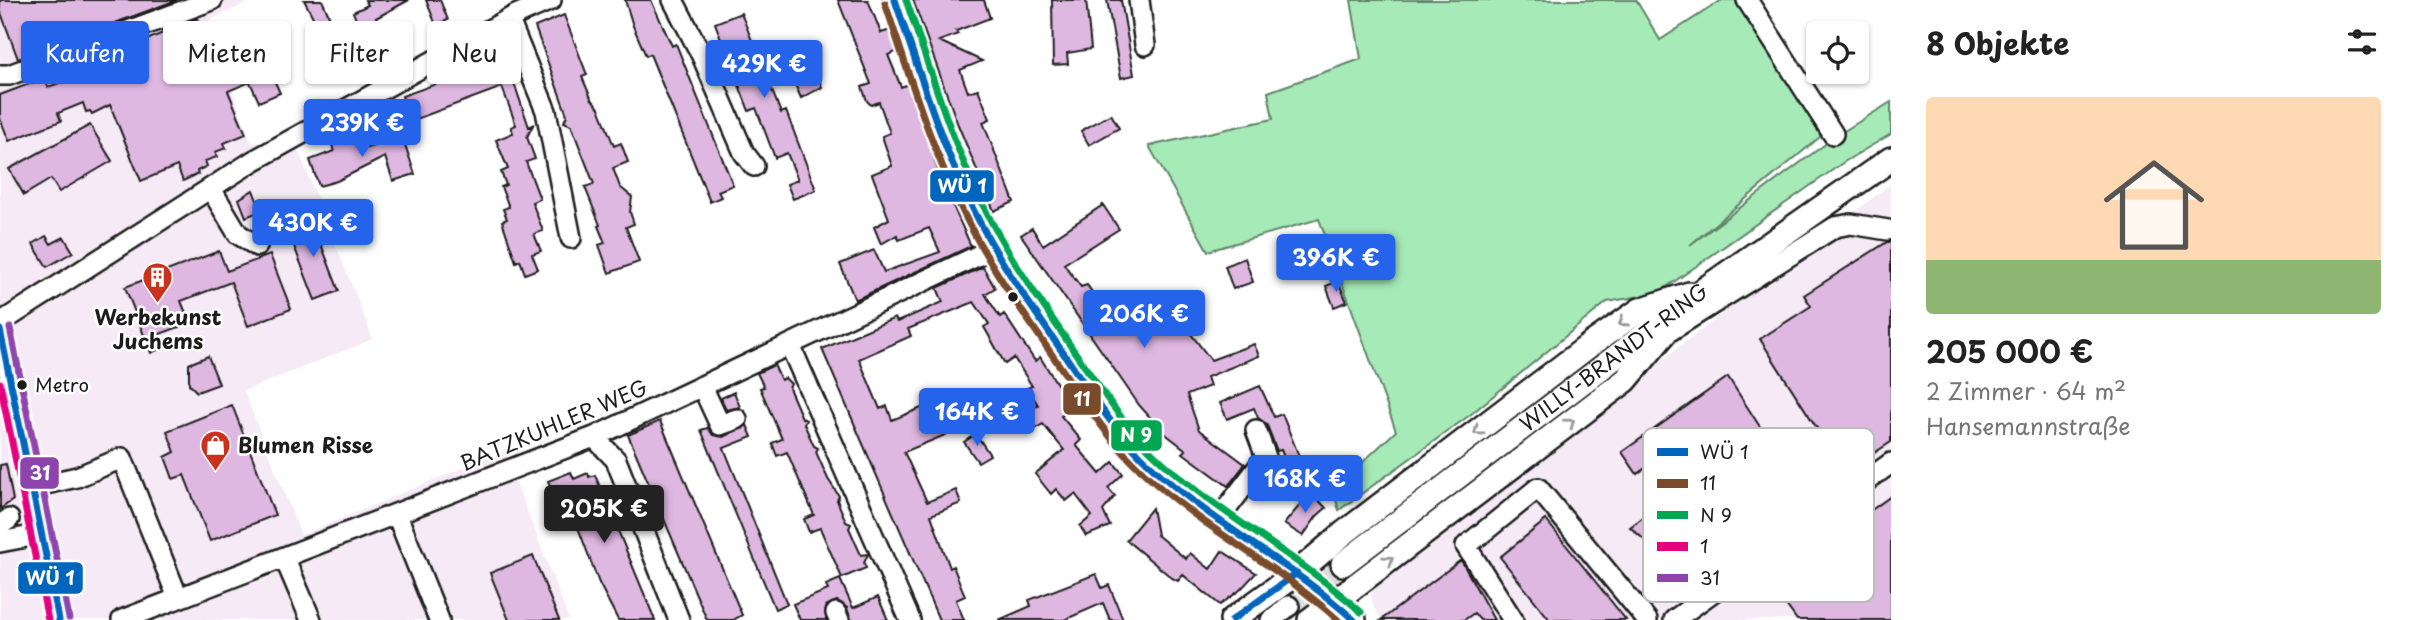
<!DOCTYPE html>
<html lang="de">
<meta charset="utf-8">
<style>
body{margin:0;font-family:"Playpen Sans",sans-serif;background:#f2f2f2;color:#222;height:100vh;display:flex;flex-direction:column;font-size:26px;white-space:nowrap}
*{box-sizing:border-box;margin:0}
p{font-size:23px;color:#767676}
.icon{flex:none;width:38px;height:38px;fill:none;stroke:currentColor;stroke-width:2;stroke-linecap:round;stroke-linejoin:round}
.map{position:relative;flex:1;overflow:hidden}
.side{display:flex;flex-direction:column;background:#fff;width:525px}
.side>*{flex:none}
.top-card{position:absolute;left:21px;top:21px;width:665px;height:63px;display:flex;gap:14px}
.tools{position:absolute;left:1806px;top:21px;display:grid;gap:14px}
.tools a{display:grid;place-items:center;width:63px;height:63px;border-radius:7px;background:#fff;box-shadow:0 2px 5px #0004;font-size:35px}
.price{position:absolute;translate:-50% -60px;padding:0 16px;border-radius:7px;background:#2563eb;color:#fff;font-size:23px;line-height:46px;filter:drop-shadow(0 2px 4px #0008)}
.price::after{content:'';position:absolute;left:50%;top:42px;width:21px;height:16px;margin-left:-10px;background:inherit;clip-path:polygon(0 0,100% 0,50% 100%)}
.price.active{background:#222;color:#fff}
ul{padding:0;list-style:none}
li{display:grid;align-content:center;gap:14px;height:371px;padding:0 35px}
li+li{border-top:2px solid #e0e0e0}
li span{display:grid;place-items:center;height:217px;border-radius:7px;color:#555}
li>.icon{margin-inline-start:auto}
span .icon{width:126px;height:126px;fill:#fffc;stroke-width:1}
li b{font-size:30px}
h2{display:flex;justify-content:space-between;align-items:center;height:84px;padding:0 35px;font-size:30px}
.pill{padding:0 24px;border-radius:7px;background:#fff;box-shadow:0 2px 5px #0004;font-size:24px;line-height:63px}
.pill.active{background:#2563eb;color:#fff}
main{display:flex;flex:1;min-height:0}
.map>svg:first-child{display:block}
.built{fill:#f5eaf6}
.green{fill:#a6ebb7;stroke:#61846a;stroke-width:2}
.building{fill:#dfb8e1;stroke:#1c1c1c;stroke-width:2}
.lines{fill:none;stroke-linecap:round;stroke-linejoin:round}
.major-tunnel{stroke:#ddd;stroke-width:23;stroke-dasharray:23 11;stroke-linecap:butt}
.minor-casing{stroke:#1c1c1c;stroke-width:24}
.major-casing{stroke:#1c1c1c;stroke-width:28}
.minor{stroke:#fff;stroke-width:19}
.major{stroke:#fff;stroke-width:23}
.bus-1-casing{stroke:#fff;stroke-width:12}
.bus-2-casing{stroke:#fff;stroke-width:12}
.bus-3-casing{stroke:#fff;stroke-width:12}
.bus-4-casing{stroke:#fff;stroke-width:12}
.bus-5-casing{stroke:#fff;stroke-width:12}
.bus-1{stroke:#0065bd;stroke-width:7}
.bus-2{stroke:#7a4b2a;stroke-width:7}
.bus-3{stroke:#00a651;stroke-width:7}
.bus-4{stroke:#e5007d;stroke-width:7}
.bus-5{stroke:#8e44ad;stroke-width:7}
.oneway{stroke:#999}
.bus-dot{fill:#1c1c1c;stroke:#fff;stroke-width:2.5}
.labels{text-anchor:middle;stroke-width:5;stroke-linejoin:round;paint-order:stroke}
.bus-label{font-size:19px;fill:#1c1c1c;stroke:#fff;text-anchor:start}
.poi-label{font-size:21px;font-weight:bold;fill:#1c1c1c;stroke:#fff}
.street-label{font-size:21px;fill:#1c1c1c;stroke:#fff}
.key{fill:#fff;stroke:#bbb;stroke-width:2}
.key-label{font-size:19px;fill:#1c1c1c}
.line-badge{stroke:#fff;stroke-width:2.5}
.badge-label{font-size:19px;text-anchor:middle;font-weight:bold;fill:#fff}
</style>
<main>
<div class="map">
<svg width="1891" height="620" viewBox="0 0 1891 620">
<rect width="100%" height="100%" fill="#fff"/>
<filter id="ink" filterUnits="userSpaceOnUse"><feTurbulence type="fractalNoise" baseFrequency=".0143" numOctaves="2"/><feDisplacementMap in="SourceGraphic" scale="14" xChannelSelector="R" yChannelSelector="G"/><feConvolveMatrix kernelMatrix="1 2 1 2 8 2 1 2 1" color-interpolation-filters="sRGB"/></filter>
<g filter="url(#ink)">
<path class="built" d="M0 0H254L208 21 251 142 298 150 373 339 244 391 301 535 504 451 569 620H0Z
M1891 184V620H1383L1373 607 1371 595 1377 579Z"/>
<path class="green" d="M1351 0H1636L1660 40 1722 0H1743L1821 129 1820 137 1690 245 1836 136 1891 102V134L1844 162 1658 293 1607 302 1470 415 1339 510 1333 490 1396 431 1319 219 1208 251 1149 146 1273 119 1268 92 1361 59Z"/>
<path class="building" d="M0 0H177L18 59 0 10Z
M304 0H322L341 43 361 32 353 12 368 5 365 0H409L376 18 379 24 369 29 378 50 351 63 343 48 345 52 322 64 306 26 315 21Z
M426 0H440L448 20 436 25Z
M625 0H651L672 46 676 44 733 185 718 191 721 197 710 202 650 54 646 56 633 26Z
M838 0H868L881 33 891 30 896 52 888 55 901 87 908 84 941 179 971 246 855 300 840 264 874 250 884 272 940 252 929 228 899 240 897 235 881 244 874 227 889 219 872 174 892 166 882 136 890 133 879 102 871 105 867 101 862 87 871 84Z
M913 0H984L990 18 956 31 958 34 939 41 982 61 960 70 968 92 978 89 990 119 983 122 1014 202 994 211 958 125Z
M1052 0H1086L1091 49 1067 53 1068 64 1053 65Z
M1107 0H1121L1134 75 1121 78Z
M741 13 781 113 786 111 816 190 793 199 787 184 798 180 787 153 775 158 756 108 749 111 715 23Z
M564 15 587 75 582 77 591 98 599 108 614 146 621 143 628 162 613 168 620 187 632 197 630 212 634 224 626 227 639 262 609 273 599 245 605 243 598 226 600 225 585 187 594 184 571 125 564 122 567 115 535 27Z
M198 18 223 80 266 62 280 93 259 102 250 82 228 91 246 134 224 143 226 148 215 152 217 157 205 161 207 166 197 171 198 174 183 181 177 166 141 181 110 105 92 114 90 111 86 112 83 103 58 113 61 121 9 141 0 118V95L45 78 48 87 68 80 71 71 79 75 82 82 114 68 109 56Z
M504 53 529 127 533 125 527 137 535 159 526 162 540 199 532 202 543 231 534 234 541 251 532 254 538 269 525 274 520 260 516 262 502 221 507 219 503 209 509 207 501 187 506 185 501 172 508 169 496 140 513 133 511 127 516 125 502 87 411 121 402 96 467 73 464 66Z
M803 67 807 76 816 72 822 87 801 98 790 73Z
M1111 114 1119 128 1089 145 1081 131Z
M90 125 112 161 59 192 51 179 24 195 9 169Z
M358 132 367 148 402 136 415 174 393 181 385 157 337 181 319 186 310 160 334 151 332 145Z
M253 190 261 211 246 217 239 199Z
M1103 205 1119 229 1064 264 1081 287 1087 285 1118 329 1131 320 1147 342 1164 327 1181 321 1211 360 1254 344 1259 356 1207 377 1210 386 1187 395 1199 430 1245 464 1228 486 1183 453 1186 450 1163 432 1139 405 1021 235 1032 228 1043 245Z
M311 218 339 291 315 300 287 228Z
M46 236 51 244 64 237 73 252 47 267 33 244Z
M1887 242H1891V442L1845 472 1760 339 1811 306 1804 295Z
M219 251 227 271 270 255 291 309 248 326 231 282 181 301 190 323 157 335 162 348 151 353 125 287Z
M1245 258 1253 282 1233 289 1225 266Z
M983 267 995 288 985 294 1000 317 1004 314 1035 361 1040 357 1073 409 1061 416 1081 440 1076 445 1100 474 1113 462 1123 474 1108 488 1115 496 1103 511 1110 526 1086 536 1080 526 1092 516 1075 494 1066 501 1056 489 1051 494 1035 474 1064 450 1043 424 1028 433 1019 418 1038 405 1027 388 1032 386 1014 358 1005 364 984 327 989 324 974 302 908 329 911 336 859 359 880 409 887 406 892 420 936 402 950 433 904 452 927 502 956 490 961 503 931 515 950 568 953 566 965 596 956 600 964 620H939L822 349 895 318 897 322 943 302 937 288Z
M1338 281 1347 302 1334 307 1326 286Z
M208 356 219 384 197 392 189 384V364Z
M774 365 781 380 785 378 791 384 789 388 802 418 806 420 804 424 814 446 818 448 816 452 828 479 839 496 837 500 846 522 851 524 849 528 861 555 868 554 864 563 866 568 842 578 820 528 809 532 804 519 814 515 787 452 777 456 772 443 782 439 760 388 764 387 757 373Z
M1728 377 1809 503 1700 581 1672 539 1701 521 1677 479 1662 456 1637 474 1622 452Z
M1260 386 1274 417 1282 414 1303 466 1289 469 1281 450 1277 451 1267 425 1258 418 1254 408 1227 419 1220 403Z
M734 392 740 407 726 410 721 398Z
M232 405 275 515 210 541 184 475 173 479 171 473 165 457 175 452 167 431Z
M660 421 742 615 733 620H707L628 435Z
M747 425 752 437 724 448 787 604 775 609 701 430 708 428 713 435 723 437Z
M976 434 990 455 978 462 964 442Z
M6 464 13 500 0 509V465Z
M571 472 574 479 588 473 589 477 595 475 655 620H618L599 583 568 501 558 505 548 481Z
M1311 492 1326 508 1317 516 1303 536 1284 524Z
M1891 496V620H1797L1770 583Z
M1152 508 1157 535 1186 559 1190 553 1210 569 1222 551 1256 573 1240 590 1220 605 1183 575 1178 581 1172 578 1126 540Z
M1650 512 1670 533 1656 545 1649 544 1630 527Z
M1546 520 1626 620H1550L1500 557Z
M533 556 559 620H509L490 573Z
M1461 560 1494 620H1480L1474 613 1464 620H1381Z
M1096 574 1102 588 1109 585 1123 620H1110L1103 603 1064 620H999L1031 606 1029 600Z
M840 579 853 608 878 597 888 620H851L847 608 837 601 826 606V620H800L793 604 828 590 826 585Z"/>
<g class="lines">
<path class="major-tunnel" d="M1289 606 1343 564"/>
<defs>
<path id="minor" d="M673 0 702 56 744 153 754 166
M1139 0 1145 45
M1747 0 1833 134
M509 20 546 111 571 238
M0 75H9L212 0
M211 189 238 234 257 246
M0 323 253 161 516 15 551 0
M0 330 59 620
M1665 334 1835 227 1851 224 1888 230
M790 345 910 620
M702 386 720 425 737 419
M594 437 616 460 679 620
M32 487 77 477 122 458 178 598
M397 515 439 620
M1218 520 1266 457 1256 430
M0 525 9 519
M0 542 42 534
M285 559 311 620
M836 613 839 620
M122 620 594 437 994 248
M1271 620 1289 606
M1513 620 1466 546 1538 488 1647 620
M1674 620 1891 463"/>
<g id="major">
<path d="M895 0C920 70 940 143 973 209 999 262 1033 309 1066 357 1092 395 1117 434 1151 466 1213 524 1293 560 1354 620"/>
<path id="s1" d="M1343 564 1705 289 1891 159"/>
<path d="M1232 620 1297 573 1344 533 1590 345 1640 310 1689 294"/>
<path d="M1310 620 1626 380 1670 327"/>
</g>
</defs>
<use href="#minor" class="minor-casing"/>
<use href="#major" class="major-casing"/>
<use href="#minor" class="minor"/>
<use href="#major" class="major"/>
<defs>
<path id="bus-1" d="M895 0C919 70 940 142 973 209 999 262 1033 309 1066 357 1092 395 1117 435 1151 466 1213 524 1291 563 1354 620
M0 330 59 620
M1232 620 1297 573"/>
<path id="bus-2" d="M885 3C909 74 930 145 963 212 989 266 1025 315 1059 365 1085 403 1110 442 1144 473 1203 529 1278 565 1338 620"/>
<path id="bus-3" d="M906 0C930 68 950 138 982 203 1007 256 1042 303 1074 351 1100 388 1125 428 1159 459 1221 516 1298 555 1361 612"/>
<path id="bus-4" d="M0 383 48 620"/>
<path id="bus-5" d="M10 328 69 618"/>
</defs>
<use href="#bus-1" class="bus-1-casing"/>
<use href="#bus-2" class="bus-2-casing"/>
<use href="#bus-3" class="bus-3-casing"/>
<use href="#bus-4" class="bus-4-casing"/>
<use href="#bus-5" class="bus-5-casing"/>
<use href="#bus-1" class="bus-1"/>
<use href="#bus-2" class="bus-2"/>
<use href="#bus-3" class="bus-3"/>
<use href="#bus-4" class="bus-4"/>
<use href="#bus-5" class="bus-5"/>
</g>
<defs><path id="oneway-chevron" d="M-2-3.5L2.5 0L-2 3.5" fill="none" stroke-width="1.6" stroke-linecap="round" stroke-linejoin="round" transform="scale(1.75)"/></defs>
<g class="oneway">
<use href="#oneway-chevron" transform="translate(1623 322) rotate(145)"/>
<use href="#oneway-chevron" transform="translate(1570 423) rotate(-37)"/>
<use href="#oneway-chevron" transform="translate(1478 431) rotate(143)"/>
<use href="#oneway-chevron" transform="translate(1389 560) rotate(-36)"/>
</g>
</g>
<defs>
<symbol id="building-pin" viewBox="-11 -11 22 30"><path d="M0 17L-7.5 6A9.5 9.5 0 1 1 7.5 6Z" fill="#c8321e" stroke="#fff"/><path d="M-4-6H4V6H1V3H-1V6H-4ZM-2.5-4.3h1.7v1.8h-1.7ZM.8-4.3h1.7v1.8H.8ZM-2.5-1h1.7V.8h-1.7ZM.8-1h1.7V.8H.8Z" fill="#fff"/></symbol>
<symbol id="shop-pin" viewBox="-11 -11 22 30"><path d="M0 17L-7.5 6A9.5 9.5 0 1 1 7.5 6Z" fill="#c8321e" stroke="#fff"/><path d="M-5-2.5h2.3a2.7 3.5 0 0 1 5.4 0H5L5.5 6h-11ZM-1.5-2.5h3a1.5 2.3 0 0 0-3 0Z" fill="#fff"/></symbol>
</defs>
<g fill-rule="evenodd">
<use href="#building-pin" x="140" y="260" width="35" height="47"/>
<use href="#shop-pin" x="198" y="428" width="35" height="47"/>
</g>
<g class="bus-dot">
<circle cx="1013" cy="297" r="6"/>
<circle cx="22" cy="385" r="6"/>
</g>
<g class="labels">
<g class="bus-label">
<text x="35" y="392">Metro</text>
</g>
<g class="poi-label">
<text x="158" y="325">Werbekunst<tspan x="158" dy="24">Juchems</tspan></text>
<text x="238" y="453" text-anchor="start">Blumen Risse</text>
</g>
<g class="street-label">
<text dy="7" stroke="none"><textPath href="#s1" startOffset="341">WILLY-BRANDT-RING</textPath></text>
<text transform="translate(554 426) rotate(-23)" y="7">BATZKUHLER WEG</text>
</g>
</g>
<rect x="1643" y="428" width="231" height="174" rx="10" class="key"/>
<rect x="1657" y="448" width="31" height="8" fill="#0065bd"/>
<rect x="1657" y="479" width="31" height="9" fill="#7a4b2a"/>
<rect x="1657" y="511" width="31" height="8" fill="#00a651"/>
<rect x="1657" y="542" width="31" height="9" fill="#e5007d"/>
<rect x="1657" y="574" width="31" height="8" fill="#8e44ad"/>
<g class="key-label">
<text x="1700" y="459">WÜ 1</text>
<text x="1700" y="490">11</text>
<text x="1700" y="522">N 9</text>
<text x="1700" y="553">1</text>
<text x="1700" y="585">31</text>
</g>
<g class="line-badge">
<rect x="929" y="169" width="66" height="34" rx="7" fill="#0065bd"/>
<rect x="1062" y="382" width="40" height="34" rx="7" fill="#7a4b2a"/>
<rect x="1110" y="419" width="53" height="33" rx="7" fill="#00a651"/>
<rect x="19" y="456" width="41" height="34" rx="7" fill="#8e44ad"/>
<rect x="17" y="561" width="67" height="34" rx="7" fill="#0065bd"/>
</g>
<g class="badge-label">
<text x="962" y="193">WÜ 1</text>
<text x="1082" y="406">11</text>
<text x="1136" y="442">N 9</text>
<text x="40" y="480">31</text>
<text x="50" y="585">WÜ 1</text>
</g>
</svg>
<div class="tools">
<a><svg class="icon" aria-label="locate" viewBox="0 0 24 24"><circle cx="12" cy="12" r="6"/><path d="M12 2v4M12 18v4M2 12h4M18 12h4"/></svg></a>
</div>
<b class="price" style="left:764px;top:100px">429K €</b>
<b class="price" style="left:362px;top:159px">239K €</b>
<b class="price" style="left:313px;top:259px">430K €</b>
<b class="price" style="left:1336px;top:294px">396K €</b>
<b class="price" style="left:1144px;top:350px">206K €</b>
<b class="price" style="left:977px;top:448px">164K €</b>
<b class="price" style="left:1305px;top:515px">168K €</b>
<b class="price active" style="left:604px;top:545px">205K €</b>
<div class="top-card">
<a class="pill active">Kaufen</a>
<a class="pill">Mieten</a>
<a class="pill">Filter</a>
<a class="pill">Neu</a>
</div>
</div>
<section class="side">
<h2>8 Objekte<svg class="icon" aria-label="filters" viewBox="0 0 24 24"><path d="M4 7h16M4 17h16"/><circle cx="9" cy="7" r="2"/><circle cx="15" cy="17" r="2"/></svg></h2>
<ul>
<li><span style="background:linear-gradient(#ffd9b3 75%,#8fb573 0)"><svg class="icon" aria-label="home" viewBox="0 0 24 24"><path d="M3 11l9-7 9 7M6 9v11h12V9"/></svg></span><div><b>205 000 €</b><p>2 Zimmer · 64 m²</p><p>Hansemannstraße</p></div></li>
</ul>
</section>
</main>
